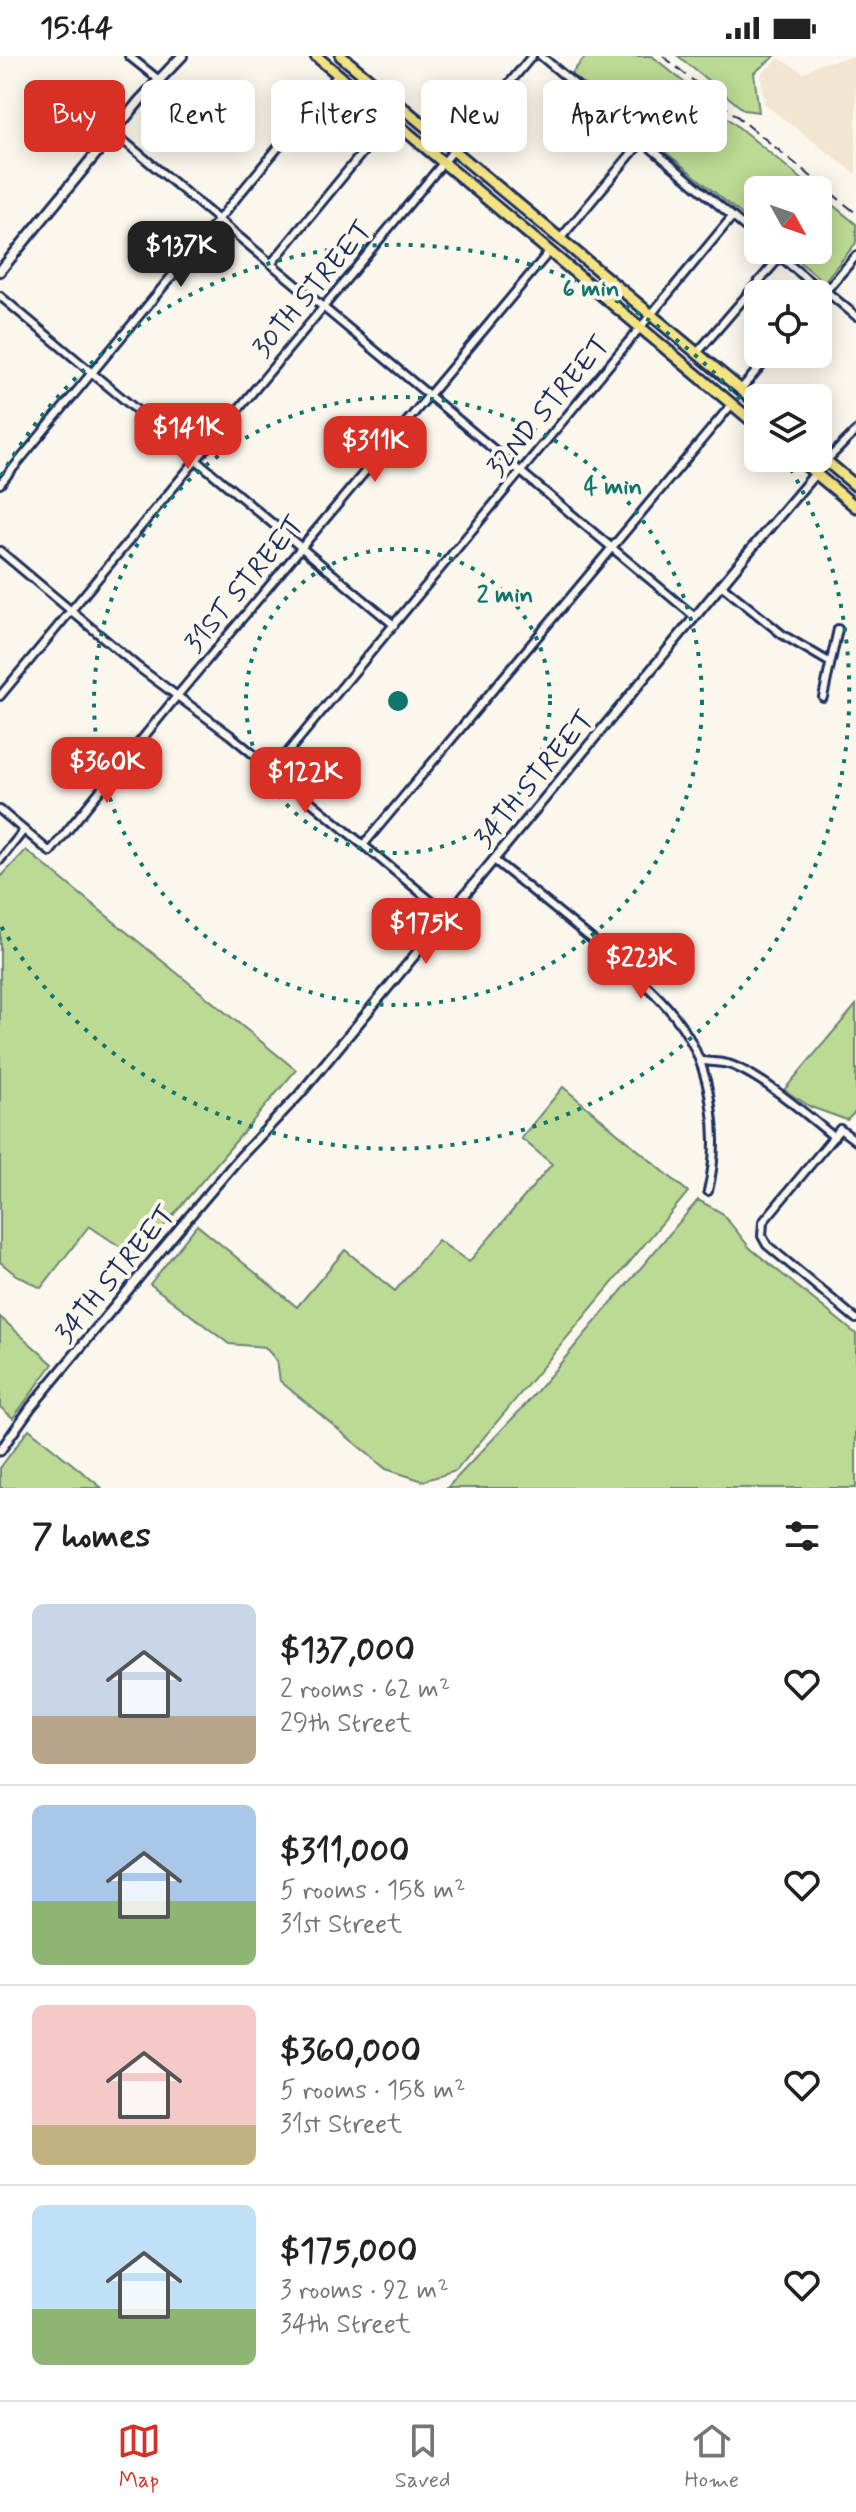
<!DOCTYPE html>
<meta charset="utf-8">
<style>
body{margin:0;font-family:Mynerve,sans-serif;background:#f2f2f2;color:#222;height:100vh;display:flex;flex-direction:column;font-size:30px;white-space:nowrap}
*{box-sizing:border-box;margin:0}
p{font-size:26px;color:#767676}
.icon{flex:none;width:44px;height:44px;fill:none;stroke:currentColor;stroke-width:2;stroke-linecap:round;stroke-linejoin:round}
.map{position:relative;height:1432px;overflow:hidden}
.sheet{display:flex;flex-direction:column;background:#fff;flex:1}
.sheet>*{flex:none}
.banner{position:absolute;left:24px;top:24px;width:808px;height:72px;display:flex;gap:16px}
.needle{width:52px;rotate:130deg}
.controls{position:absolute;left:744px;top:120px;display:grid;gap:16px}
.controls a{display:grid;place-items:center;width:88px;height:88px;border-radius:12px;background:#fff;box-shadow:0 4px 20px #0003;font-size:40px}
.price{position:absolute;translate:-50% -68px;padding:0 18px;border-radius:16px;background:#d93025;color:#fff;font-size:26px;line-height:52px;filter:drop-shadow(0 2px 4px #0008)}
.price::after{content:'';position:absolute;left:50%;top:48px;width:24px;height:18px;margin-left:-12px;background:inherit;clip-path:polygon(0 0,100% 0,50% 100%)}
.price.active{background:#222;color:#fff}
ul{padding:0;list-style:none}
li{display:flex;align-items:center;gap:24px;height:200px;padding:0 32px}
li+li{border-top:2px solid #e0e0e0}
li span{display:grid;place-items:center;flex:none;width:224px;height:160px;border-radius:12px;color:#555}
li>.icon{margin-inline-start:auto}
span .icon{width:96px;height:96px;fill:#fffc;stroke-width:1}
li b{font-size:34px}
h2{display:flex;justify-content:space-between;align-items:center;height:96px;padding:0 32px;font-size:34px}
.pill{padding:0 28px;border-radius:12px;background:#fff;box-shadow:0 4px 20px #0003;font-size:28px;line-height:72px}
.pill.active{background:#d93025;color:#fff}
.status{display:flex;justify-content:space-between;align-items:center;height:56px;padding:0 40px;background:#fff;direction:ltr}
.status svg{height:22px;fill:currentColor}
.tabs{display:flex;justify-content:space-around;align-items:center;height:112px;border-top:2px solid #e0e0e0;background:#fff;font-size:22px;color:#767676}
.tabs a{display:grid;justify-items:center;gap:4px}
.tabs .active{color:#d93025}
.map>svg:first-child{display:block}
.built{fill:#f3e6d1}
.green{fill:#bcda93;stroke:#6c8478;stroke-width:2}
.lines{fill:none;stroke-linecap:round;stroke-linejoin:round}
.minor-casing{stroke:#1b2f5e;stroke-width:12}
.tertiary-casing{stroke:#1b2f5e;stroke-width:13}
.secondary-casing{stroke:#1b2f5e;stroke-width:14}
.primary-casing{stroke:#1b2f5e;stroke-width:15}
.minor{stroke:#fbf7ec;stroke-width:6}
.tertiary{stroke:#fbf7ec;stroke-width:7}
.secondary{stroke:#fbf7ec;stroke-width:8}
.primary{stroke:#f5e381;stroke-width:9}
.rail{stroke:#1b2f5e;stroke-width:2;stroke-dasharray:12 6;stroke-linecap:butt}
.ring{fill:none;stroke:#0f766e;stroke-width:4;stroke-dasharray:4 8}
.labels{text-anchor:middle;stroke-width:8;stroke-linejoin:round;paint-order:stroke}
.street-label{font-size:28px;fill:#1b2f5e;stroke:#fbf7ec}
.centre{fill:#0f766e;stroke:#fbf7ec;stroke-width:4}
.ring-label{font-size:24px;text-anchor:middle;font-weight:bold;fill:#0f766e;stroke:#fbf7ec;stroke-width:8;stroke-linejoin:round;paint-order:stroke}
</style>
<div class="status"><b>15:44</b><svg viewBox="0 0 49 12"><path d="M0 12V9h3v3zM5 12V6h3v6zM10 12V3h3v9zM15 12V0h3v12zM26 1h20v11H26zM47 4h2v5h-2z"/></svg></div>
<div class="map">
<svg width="856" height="1432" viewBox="0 0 856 1432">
<rect width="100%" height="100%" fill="#fbf7ec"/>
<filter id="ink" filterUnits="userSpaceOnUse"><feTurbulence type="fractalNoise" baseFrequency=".0125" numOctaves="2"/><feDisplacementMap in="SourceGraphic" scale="16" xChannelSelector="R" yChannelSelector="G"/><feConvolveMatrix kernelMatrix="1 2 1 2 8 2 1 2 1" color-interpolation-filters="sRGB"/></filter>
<g filter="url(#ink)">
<path class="built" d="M853 1 856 4V118L764 48 761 18 779 2 804 17 818 8Z"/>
<path class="green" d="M586 0H652L815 134H758V172L571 18Z
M678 0H775L754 17 759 56 744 54Z
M818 137 856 168V187L824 226 785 194H818Z
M26 794 296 1014 137 1202 89 1170 41 1232 16 1219 0 1206V822Z
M856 949V1055L847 1064 811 1051 784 1034Z
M563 1031 688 1136 456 1415 423 1425 386 1413 280 1325 277 1305 265 1291 229 1288 150 1228 197 1169 297 1251 345 1194 395 1235 438 1184 469 1206 552 1108 521 1082Z
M698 1144 722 1157 750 1192 856 1278V1432H447L527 1347Z
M0 1261 53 1308 13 1362 0 1351Z
M29 1373 102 1432H0V1412Z"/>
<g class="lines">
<defs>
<path id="minor" d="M129 0 159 24
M541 0 758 182
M113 76 695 561
M560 183 642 85
M772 194 824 237
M271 208 390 63
M826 235 856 260
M0 240 394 569
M818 244 856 200
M697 297 780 201
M741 333 771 298
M826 405 856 375
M0 428 338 19
M0 495 138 611 230 679 448 859
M721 529 783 579 829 606
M0 640 532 0
M823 641 838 573
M273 714 732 161
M0 754 50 796 177 640 549 196
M364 788 732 348
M0 804 24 774
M494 804C528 831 561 858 594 885 654 935 700 968 711 1050 716 1079 715 1106 708 1135
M702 1005C711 1006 720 1006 728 1008 760 1018 807 1059 834 1081
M856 1085 840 1073 763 1166 762 1180 767 1189 856 1263"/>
<path id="tertiary" d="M0 1395 31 1351 188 1162 240 1101 299 1039 752 492 826 405"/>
<path id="secondary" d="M0 215 140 44 182 0"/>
<path id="primary" d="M316 0 758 370
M341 0 758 348
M818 398 856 430
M797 402 856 451"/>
</defs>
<use href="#minor" class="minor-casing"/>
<use href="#tertiary" class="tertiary-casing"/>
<use href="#secondary" class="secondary-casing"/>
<use href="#primary" class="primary-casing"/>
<use href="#minor" class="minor"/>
<use href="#tertiary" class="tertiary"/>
<use href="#secondary" class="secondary"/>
<use href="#primary" class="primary"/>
<path class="rail" d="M663 0 856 157"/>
</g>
</g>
<g class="ring">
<circle cx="398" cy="645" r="152"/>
<circle cx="398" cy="645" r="304"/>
<path d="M1 420A456 456 0 0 1 757 364M785 403A456 456 0 1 1 1 870"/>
</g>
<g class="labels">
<g class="street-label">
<text transform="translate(311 232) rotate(-50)" y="10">30TH STREET</text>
<text transform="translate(547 349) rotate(-50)" y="10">32ND STREET</text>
<text transform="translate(243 527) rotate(-50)" y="10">31ST STREET</text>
<text transform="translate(533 722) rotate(-50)" y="10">34TH STREET</text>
<text transform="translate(114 1217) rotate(-50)" y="10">34TH STREET</text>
</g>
</g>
<circle cx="398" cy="645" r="12" class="centre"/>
<g class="ring-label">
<text x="591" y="240">6 min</text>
<text x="613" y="438">4 min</text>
<text x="505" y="546">2 min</text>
</g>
</svg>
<div class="controls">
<a><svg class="needle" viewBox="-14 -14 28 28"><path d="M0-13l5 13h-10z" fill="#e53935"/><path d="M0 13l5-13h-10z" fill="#767676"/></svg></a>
<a><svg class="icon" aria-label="locate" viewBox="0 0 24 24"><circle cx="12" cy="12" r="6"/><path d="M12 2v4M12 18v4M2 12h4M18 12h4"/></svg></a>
<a><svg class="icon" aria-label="layers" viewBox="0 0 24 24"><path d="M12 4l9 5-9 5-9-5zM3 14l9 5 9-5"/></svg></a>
</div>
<b class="price active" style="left:181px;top:233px">$137K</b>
<b class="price" style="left:188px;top:415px">$141K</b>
<b class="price" style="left:375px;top:428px">$311K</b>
<b class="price" style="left:107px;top:749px">$360K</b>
<b class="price" style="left:305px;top:759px">$122K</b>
<b class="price" style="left:426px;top:910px">$175K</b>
<b class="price" style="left:641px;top:945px">$223K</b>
<div class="banner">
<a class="pill active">Buy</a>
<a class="pill">Rent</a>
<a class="pill">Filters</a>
<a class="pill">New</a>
<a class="pill">Apartment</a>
</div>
</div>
<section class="sheet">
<h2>7 homes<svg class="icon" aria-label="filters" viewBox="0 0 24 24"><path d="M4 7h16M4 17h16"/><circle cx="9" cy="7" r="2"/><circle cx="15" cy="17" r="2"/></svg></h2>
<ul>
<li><span style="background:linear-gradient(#c9d6e8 70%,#b9a48a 0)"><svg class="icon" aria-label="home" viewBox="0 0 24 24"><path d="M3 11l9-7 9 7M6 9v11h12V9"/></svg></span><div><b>$137,000</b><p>2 rooms · 62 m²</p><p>29th Street</p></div><svg class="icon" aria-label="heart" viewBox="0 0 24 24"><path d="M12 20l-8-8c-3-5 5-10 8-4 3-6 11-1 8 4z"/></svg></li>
<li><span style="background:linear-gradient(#a9c7e8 60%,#8fb573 0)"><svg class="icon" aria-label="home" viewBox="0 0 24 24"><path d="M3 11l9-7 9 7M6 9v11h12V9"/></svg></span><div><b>$311,000</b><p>5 rooms · 158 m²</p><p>31st Street</p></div><svg class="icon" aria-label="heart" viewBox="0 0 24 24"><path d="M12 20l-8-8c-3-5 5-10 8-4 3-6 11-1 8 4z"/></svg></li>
<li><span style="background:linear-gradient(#f6c9c9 75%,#c2b280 0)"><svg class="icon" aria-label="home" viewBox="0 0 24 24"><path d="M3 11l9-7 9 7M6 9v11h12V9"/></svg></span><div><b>$360,000</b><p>5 rooms · 158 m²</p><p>31st Street</p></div><svg class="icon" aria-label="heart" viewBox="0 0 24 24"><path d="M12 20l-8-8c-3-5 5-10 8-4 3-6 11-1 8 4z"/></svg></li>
<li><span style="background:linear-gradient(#bfe0f5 65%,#8fb573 0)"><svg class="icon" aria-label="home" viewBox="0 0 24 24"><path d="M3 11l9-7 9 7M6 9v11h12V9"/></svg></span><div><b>$175,000</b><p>3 rooms · 92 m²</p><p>34th Street</p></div><svg class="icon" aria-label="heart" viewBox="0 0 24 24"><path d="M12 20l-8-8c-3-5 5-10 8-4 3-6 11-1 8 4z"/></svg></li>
</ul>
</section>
<nav class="tabs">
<a class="active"><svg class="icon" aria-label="map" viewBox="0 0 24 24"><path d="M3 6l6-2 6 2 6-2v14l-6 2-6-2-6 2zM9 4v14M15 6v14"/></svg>Map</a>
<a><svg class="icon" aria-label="saved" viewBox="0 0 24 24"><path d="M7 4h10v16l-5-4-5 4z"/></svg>Saved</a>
<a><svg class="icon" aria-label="home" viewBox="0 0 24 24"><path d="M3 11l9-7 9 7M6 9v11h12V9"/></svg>Home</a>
</nav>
